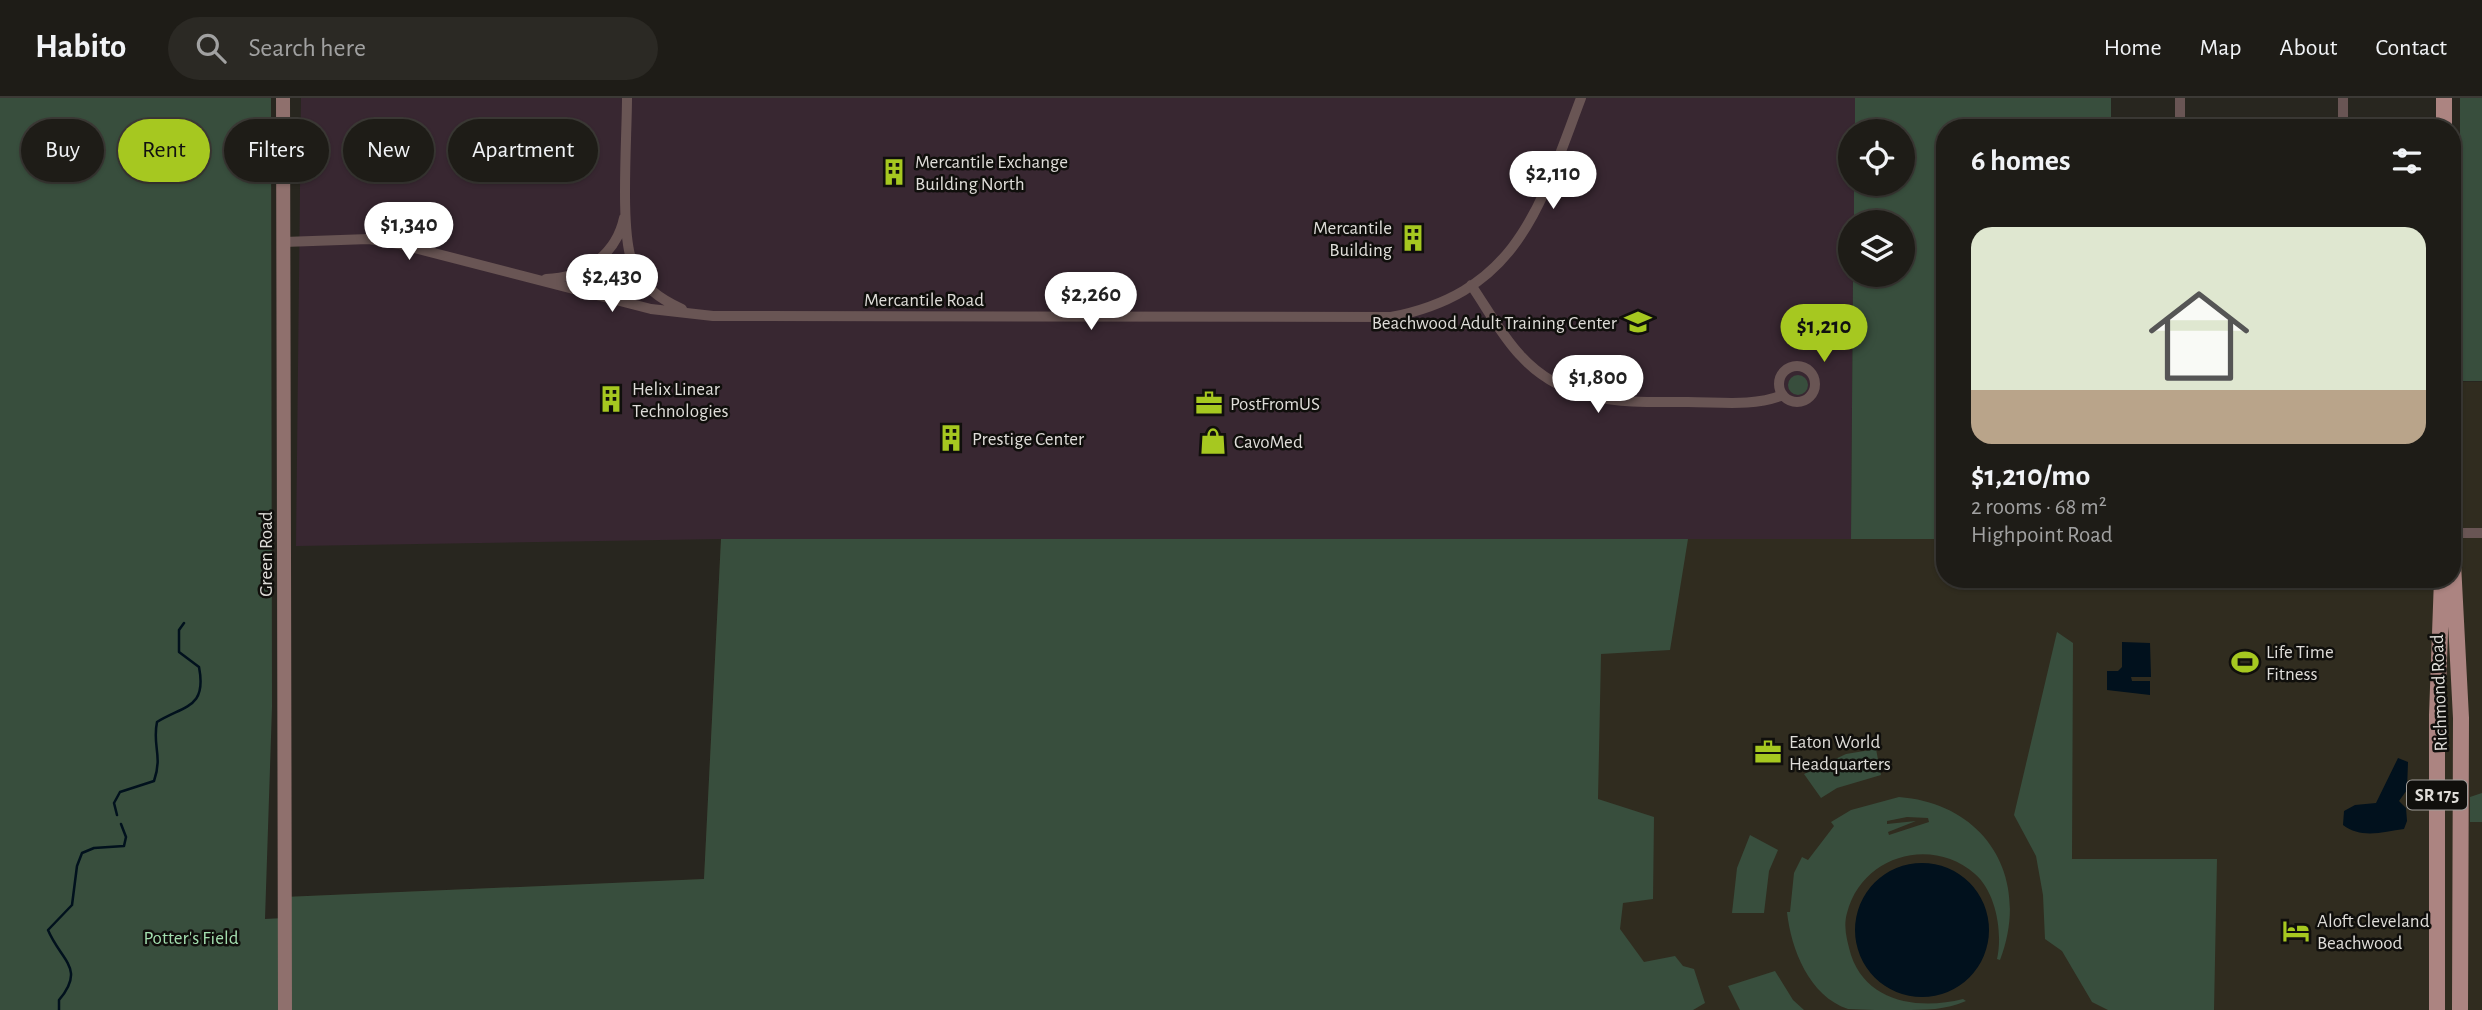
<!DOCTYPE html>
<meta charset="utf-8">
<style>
body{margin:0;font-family:"Alegreya Sans",sans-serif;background:#2b2924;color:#f1f3f6;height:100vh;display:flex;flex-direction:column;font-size:26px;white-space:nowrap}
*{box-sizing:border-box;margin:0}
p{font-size:23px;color:#a1a1a1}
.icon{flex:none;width:38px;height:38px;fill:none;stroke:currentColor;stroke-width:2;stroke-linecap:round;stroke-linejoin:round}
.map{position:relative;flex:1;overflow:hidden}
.details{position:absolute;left:1936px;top:21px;width:525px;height:469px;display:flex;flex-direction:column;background:#1e1c17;border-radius:28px;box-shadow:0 2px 5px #0004,0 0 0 2px #3c3a36}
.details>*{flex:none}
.hud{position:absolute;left:21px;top:21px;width:665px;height:63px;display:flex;gap:14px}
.fabs{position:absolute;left:1838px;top:21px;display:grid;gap:14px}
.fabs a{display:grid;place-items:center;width:77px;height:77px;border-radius:50%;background:#1e1c17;box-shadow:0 2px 5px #0004,0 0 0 2px #3c3a36;font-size:35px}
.price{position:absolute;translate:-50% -60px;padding:0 16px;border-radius:24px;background:#fff;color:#222;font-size:23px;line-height:46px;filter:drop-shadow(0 2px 4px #0008)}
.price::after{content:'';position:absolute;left:50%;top:42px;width:21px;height:16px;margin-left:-10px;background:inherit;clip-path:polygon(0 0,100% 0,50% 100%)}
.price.active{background:#a6c820;color:#111}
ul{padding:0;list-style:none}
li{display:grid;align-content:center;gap:14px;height:371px;padding:0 35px}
li span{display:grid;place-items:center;height:217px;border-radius:21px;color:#555}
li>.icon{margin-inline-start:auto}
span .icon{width:126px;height:126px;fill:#fffc;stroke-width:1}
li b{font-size:30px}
h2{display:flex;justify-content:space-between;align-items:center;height:84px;padding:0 35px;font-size:30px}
.chip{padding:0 24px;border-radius:32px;background:#1e1c17;box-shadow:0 2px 5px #0004,0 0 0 2px #3c3a36;font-size:24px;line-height:63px}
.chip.active{background:#a6c820;color:#111}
header{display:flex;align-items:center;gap:42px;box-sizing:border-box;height:98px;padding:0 35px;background:#1e1c17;border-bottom:2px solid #3c3a36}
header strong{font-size:33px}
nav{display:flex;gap:38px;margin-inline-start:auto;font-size:24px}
.search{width:490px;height:63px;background:#2b2924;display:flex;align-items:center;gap:18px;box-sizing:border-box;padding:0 24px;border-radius:38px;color:#a1a1a1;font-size:26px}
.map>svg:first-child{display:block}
.built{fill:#302c1f}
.industrial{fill:#382731}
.green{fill:#384e3d;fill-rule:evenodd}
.water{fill:#01111d}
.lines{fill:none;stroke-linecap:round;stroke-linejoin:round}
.stream{stroke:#01111d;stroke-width:2.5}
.minor{stroke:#695554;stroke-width:10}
.secondary{stroke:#8f706d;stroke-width:14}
.primary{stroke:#ac8481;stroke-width:16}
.labels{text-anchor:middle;stroke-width:5;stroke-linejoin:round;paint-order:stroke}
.shield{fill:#100f0c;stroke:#a19f9c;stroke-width:2}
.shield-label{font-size:18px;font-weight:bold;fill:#dfddd9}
.poi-label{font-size:19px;fill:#dfddd9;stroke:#100f0c;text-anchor:start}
.street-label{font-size:19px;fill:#dfddd9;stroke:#100f0c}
.park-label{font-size:19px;fill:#a3deaf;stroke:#100f0c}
</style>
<header>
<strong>Habito</strong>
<div class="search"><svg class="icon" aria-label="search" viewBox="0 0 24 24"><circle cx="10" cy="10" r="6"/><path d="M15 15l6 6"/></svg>Search here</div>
<nav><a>Home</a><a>Map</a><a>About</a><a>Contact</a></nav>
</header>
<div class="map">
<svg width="2482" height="912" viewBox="0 0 2482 912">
<rect width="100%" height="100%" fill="#28261f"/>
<path class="built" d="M2452 284H2482V912H285L284 799 704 781 721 441H1944V481H2452Z"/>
<path class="industrial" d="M301 0H1855V33H1850V86H1854V124H1850V177H1853L1851 441H721L296 448Z"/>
<path class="green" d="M0 0H271L272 609 265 821 284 820V799L704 781 721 441H1688L1670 552 1601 556 1598 701 1654 719 1653 801 1623 805 1620 831 1644 864 1675 858 1683 868 1694 871 1705 905 1693 912H0Z
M1855 0H2111V30H1944V441H1851L1853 177H1902V124H1854V86H1902V33H1855Z
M2460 0H2482V283H2460Z
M1788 287a10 10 0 1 1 20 0a10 10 0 1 1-20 0Z
M2057 534 2073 545 2072 761H2217L2214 912H2108L2092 904 2062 853 2045 841 2043 797 2036 758 2014 717Z
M1876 651 1881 677 1837 690 1821 700 1804 676 1846 656Z
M2482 695V724H2470V699Z
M1899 699C1987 706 2031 781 2000 862L1997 861C2003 835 1996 794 1975 776 1932 738 1862 757 1847 815 1843 829 1847 843 1851 857 1867 905 1920 912 1963 901L1966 903C1945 912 1926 912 1902 912 1886 912 1863 912 1848 911 1809 898 1791 851 1787 814H1790L1794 775 1802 759 1808 762 1834 728 1831 724 1851 712ZM1907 719 1928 720 1929 724 1889 737 1888 734 1916 723 1887 726V723Z
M1750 737 1778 752 1769 773 1764 815H1732L1737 770Z
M1775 873 1793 902 1804 912H1740L1728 888Z"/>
<path class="water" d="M2122 544 2150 545 2151 579H2131L2132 583H2150V597L2107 592V573H2118L2122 569Z
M2398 660 2408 664 2407 692 2399 703 2406 710 2407 723 2404 731C2383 734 2361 741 2343 727L2344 713 2355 707 2376 705Z
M1855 832a67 67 0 1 1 134 0a67 67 0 1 1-134 0Z"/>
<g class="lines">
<path class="stream" d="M117 717 114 705 120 694 154 683C163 657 152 648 157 624 185 607 207 610 199 569L179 554V532L184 525
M59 912V902C86 870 61 863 48 832L72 807 77 768 82 755 94 750 124 748 126 739 121 726"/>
<path class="minor" d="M627 0C627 40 620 130 632 164 641 188 660 201 682 211
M2180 0V30
M2343 0V30
M284 144 369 141 399 146 651 211 713 218 1391 219C1519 194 1540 108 1581 0
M546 181C583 180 616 157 624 120
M1471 187C1487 210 1501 237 1520 257 1566 308 1625 304 1688 304 1720 304 1753 309 1783 297
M1779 286a18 18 0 1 1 36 0a18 18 0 1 1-36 0Z
M2452 435H2482"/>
<path class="secondary" d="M283 0 285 912"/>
<path class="primary" d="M2444 0V30
M2452 446 2461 620 2460 912
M2437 912V617L2442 481"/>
</g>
<defs>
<symbol id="building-bare" viewBox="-9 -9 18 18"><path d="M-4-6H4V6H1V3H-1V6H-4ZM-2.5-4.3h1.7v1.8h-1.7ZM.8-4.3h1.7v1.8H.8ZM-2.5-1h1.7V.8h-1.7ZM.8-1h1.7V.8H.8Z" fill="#a6c820" stroke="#100f0c" stroke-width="2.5" paint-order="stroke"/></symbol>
<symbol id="school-bare" viewBox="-9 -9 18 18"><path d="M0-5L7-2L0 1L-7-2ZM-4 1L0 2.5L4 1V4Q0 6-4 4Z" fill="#a6c820" stroke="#100f0c" stroke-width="2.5" paint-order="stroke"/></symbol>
<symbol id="office-bare" viewBox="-9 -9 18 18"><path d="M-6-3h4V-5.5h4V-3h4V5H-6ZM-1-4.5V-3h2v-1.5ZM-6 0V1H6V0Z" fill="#a6c820" stroke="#100f0c" stroke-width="2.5" paint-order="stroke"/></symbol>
<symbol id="shop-bare" viewBox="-9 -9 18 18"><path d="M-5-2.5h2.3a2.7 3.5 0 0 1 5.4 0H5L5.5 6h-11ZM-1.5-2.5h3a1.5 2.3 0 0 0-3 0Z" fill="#a6c820" stroke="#100f0c" stroke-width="2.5" paint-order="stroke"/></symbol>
<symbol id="stadium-bare" viewBox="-9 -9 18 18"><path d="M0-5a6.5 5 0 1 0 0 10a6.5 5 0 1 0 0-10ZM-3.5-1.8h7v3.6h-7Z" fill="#a6c820" stroke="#100f0c" stroke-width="2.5" paint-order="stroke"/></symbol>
<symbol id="hotel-bare" viewBox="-9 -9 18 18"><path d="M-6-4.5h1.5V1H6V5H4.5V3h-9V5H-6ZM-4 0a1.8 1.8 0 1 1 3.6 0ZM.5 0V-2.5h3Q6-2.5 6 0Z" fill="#a6c820" stroke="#100f0c" stroke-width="2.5" paint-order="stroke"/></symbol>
</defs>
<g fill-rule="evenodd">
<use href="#building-bare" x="875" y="55" width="38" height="38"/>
<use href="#building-bare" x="1394" y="121" width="38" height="38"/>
<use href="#school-bare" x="1619" y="205" width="38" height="38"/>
<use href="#building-bare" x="592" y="282" width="38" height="38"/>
<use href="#office-bare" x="1190" y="286" width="38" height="38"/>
<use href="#building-bare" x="932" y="321" width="38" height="38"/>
<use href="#shop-bare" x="1194" y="324" width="38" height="38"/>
<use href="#stadium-bare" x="2226" y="545" width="38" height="38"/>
<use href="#office-bare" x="1749" y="635" width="38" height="38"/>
<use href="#hotel-bare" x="2277" y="814" width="38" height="38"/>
</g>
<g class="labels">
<rect class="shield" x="2407" y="682.5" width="60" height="29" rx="5"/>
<g class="shield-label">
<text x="2437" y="703">SR 175</text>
</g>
<g class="poi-label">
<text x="915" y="70">Mercantile Exchange<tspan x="915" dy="22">Building North</tspan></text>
<text x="1392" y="136" text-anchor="end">Mercantile<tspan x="1392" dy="22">Building</tspan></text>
<text x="1617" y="231" text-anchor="end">Beachwood Adult Training Center</text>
<text x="632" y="297">Helix Linear<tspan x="632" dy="22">Technologies</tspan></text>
<text x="1230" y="312">PostFromUS</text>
<text x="972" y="347">Prestige Center</text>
<text x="1234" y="350">CavoMed</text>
<text x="2266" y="560">Life Time<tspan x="2266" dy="22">Fitness</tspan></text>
<text x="1789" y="650">Eaton World<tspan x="1789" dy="22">Headquarters</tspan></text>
<text x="2317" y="829">Aloft Cleveland<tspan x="2317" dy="22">Beachwood</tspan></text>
</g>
<g class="street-label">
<text x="924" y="208">Mercantile Road</text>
<text transform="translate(265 456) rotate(-90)" y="7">Green Road</text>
<text transform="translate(2438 595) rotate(-92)" y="7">Richmond Road</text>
</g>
<g class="park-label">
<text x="191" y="846">Potter's Field</text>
</g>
</g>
</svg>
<div class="fabs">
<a><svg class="icon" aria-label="locate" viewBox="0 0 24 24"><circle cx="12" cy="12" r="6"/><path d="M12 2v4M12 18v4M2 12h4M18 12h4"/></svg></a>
<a><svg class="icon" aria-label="layers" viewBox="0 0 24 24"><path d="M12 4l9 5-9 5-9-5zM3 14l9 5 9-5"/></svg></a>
</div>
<b class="price" style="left:1553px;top:113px">$2,110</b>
<b class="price" style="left:409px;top:164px">$1,340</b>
<b class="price" style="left:612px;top:216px">$2,430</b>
<b class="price" style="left:1091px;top:234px">$2,260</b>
<b class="price active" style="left:1824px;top:266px">$1,210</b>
<b class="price" style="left:1598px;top:317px">$1,800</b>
<div class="hud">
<a class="chip">Buy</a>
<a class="chip active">Rent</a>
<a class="chip">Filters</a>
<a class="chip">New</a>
<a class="chip">Apartment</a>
</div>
<section class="details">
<h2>6 homes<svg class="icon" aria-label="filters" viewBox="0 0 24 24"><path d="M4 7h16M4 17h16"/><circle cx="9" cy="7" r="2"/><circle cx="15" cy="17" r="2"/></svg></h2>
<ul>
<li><span style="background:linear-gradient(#dfe7d0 75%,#b9a48a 0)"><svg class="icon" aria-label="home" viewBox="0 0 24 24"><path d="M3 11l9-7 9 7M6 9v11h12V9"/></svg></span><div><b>$1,210/mo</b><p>2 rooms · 68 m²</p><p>Highpoint Road</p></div></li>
</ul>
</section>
</div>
